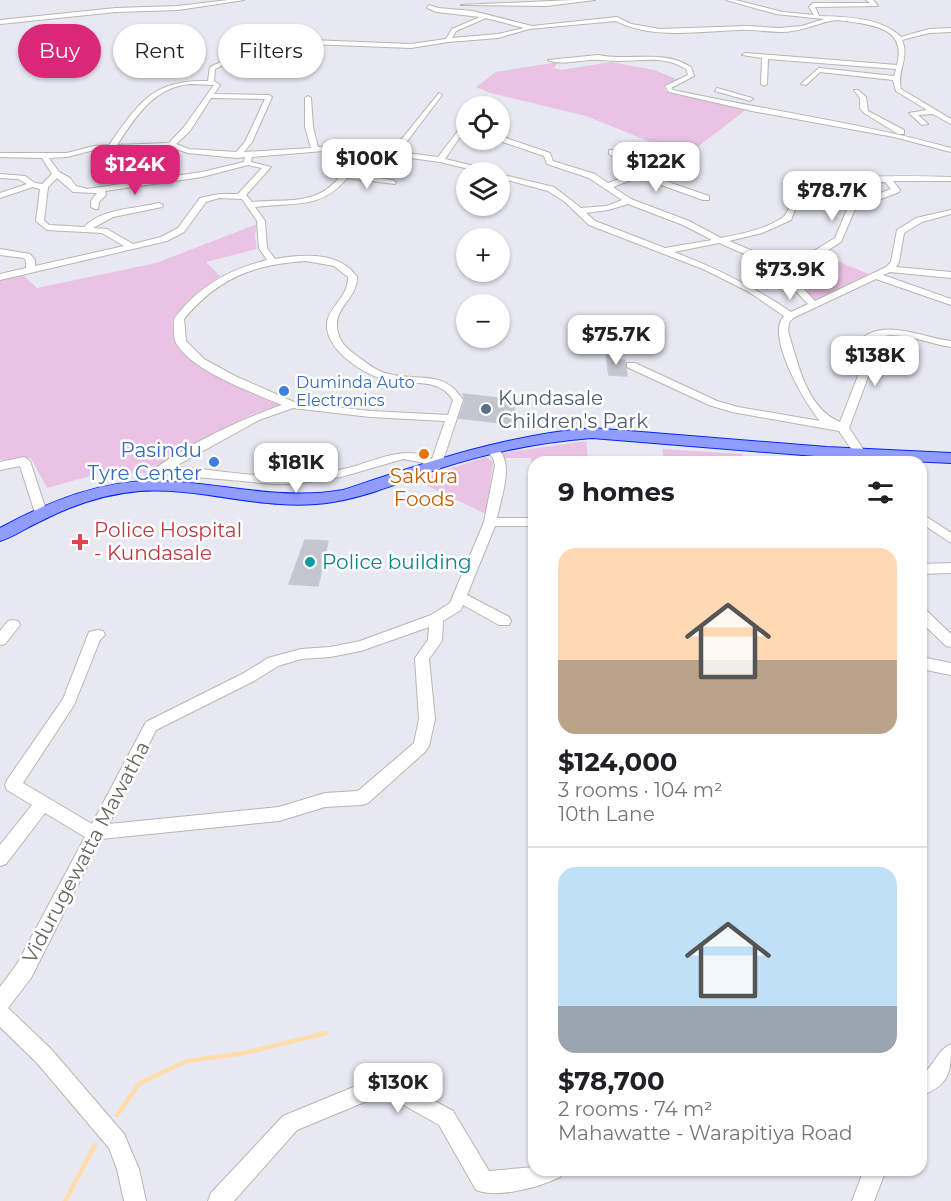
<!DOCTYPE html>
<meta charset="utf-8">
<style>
body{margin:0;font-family:Montserrat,sans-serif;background:#f2f2f2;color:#202124;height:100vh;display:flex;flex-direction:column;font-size:22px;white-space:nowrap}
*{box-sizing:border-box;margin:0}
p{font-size:20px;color:#757577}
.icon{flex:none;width:33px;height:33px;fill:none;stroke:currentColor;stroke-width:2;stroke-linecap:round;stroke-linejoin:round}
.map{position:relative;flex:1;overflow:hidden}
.panel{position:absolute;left:528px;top:456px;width:399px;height:720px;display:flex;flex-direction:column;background:#fff;border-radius:18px;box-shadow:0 2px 4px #0004}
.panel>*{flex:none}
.banner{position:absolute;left:18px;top:24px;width:420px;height:54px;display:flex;gap:12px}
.fabs{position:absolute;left:456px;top:96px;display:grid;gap:12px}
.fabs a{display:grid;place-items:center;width:54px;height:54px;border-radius:50%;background:#fff;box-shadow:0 2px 4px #0004;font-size:30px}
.price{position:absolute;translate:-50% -51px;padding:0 14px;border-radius:12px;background:#fff;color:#222;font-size:20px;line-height:39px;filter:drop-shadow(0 2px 3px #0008)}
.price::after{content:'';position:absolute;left:50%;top:36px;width:18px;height:14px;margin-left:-9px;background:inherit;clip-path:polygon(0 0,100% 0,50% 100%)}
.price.on{background:#db2777;color:#fff}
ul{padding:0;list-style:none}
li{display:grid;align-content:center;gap:12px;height:318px;padding:0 30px}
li+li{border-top:2px solid #e0e0e0}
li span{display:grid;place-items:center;height:186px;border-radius:18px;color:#555}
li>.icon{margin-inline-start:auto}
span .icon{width:108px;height:108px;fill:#fffc;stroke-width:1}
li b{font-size:26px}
h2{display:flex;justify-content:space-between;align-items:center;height:72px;padding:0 30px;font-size:26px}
.pill{padding:0 21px;border-radius:27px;background:#fff;box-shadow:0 2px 4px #0004;font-size:21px;line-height:54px}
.pill.on{background:#db2777;color:#fff}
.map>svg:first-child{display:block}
.green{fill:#eac3e4}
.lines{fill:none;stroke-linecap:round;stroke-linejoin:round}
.stream{stroke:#ffdcaa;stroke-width:4.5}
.building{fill:#c4c6cd;stroke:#c5c8d7;stroke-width:1.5}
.minor-casing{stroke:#b8b6b0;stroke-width:2}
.highway-casing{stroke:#0027f9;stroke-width:2}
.minor{fill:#fff;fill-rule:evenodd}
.highway{fill:#919cff;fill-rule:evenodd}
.shop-dot{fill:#3f7fe0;stroke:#fff;stroke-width:2}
.service-dot{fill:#5c6f8a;stroke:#fff;stroke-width:2}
.food-dot{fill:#e8710a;stroke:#fff;stroke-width:2}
.health-dot{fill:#e0444e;stroke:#fff;stroke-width:2}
.culture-dot{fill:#0f9aa8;stroke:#fff;stroke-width:2}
.labels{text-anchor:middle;stroke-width:5;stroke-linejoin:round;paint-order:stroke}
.far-shop-label{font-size:16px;fill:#366cbe;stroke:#fff;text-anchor:start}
.service-label{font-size:20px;fill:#4e5e75;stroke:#fff;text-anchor:start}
.shop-label{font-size:20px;fill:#366cbe;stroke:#fff;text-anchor:end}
.food-label{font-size:20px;fill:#c56008;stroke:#fff}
.health-label{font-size:20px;fill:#be3a42;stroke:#fff;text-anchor:start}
.culture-label{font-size:20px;fill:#0d838f;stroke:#fff;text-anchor:start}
.street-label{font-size:20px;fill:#69665e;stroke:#fff}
</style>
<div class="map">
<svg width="951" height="1201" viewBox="0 0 951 1201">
<rect width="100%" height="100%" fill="#e7e8f2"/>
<path class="green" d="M558 62 554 68 561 70 611 62 654 70 679 80 664 86 666 91 747 109 678 162 641 149 658 145 586 116 490 93 476 87 496 72Z
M257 224 255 237 257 249 206 262 220 276 189 301 172 319 174 342 203 368 283 405 250 415 156 466 150 473 105 472 47 488 31 458 0 460V280L22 274 37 288 156 263Z
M822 255 869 274 815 302 799 285 795 270Z
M586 441 588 457H611V462H534L532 474 531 458H505L503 453Z
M662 449 743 454 741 462H664Z
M486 457 493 462 486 514 415 480Z"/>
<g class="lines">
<path class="stream" d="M117 1115 140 1083 187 1061 245 1053 326 1033
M65 1201 95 1145"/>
</g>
<path class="building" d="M606 355H618L619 360H625L627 376 609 375Z
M463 394 517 400 511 424 459 418 465 401Z
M305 540 328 541 318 586 289 584Z"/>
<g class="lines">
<defs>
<path id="minor" d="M228 0H244L178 10 116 12 0 24V20L116 8 178 6Z
M573 0H595L546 6 461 5Z
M726 0H735L783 12 814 15 809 7 813 3H870L866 0H873L878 6 815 7 819 16C846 17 881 17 901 37L929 29 951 28V32L929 33 902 40C910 58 896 72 901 89L951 119V124L933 114 918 115 928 124 922 125 909 113 927 110 896 91 893 80 820 72 806 85 801 84 819 68 894 76 896 69 768 59 767 84 764 86 761 84 762 58 742 55 745 53 897 65C906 31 879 26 853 22 846 21 837 19 830 21 813 25 799 32 781 32 767 32 753 29 739 30 698 31 654 40 616 21L529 29 498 38 448 42 411 48 310 44 227 63 215 69 214 81 220 85 214 94 269 95 272 97 252 142 244 152 311 148 305 127V98L308 96 311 98 313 127 318 147 348 145 392 151 439 93 442 95 399 152 438 157 464 123 466 122V128L445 159 491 170 492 172H481L440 162 366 152 350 174 392 180 396 182 395 184 347 178C322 210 291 202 255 207L265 221 267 248 275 259C302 254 340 251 357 277 358 297 335 307 337 327 338 341 347 349 357 356 367 363 377 372 389 374 419 382 444 369 463 400L440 469 436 470 420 462 403 459 341 477 295 484H275L162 474 146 488H138L136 485 138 482C173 451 238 420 282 405 252 392 193 372 176 343 173 336 174 326 174 319 199 286 228 270 267 260L259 248 257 221 242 199 219 198 206 202 184 232 167 241 0 280V274L26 268V261L24 258 0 255V249L30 254 35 260V266L124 246 102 233 47 230 36 221 40 189 33 187 0 198V193L27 184 18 179 0 178V174L25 176 35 183 42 184 52 174 42 158 0 157V153H67L94 146 109 145C138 104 152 79 208 81L210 67 223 61 310 40 411 44 446 39 452 29 480 17 437 12 427 8 429 5 438 8 473 11 532 26 617 17 631 24 660 29 747 26 779 28 802 26 824 19 776 14ZM486 18 524 28 498 34 452 38 456 31ZM191 84 214 85 184 127 169 143 117 145C135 117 155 86 191 84ZM211 98 265 99 245 142 236 152 189 149 176 144 190 131ZM170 147 188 153 237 158 245 157 244 162 202 172 87 189 76 186 70 178 59 172 49 158 67 157 94 150ZM348 149 359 151C350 162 343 175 333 184 312 205 279 199 252 202L246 195 271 167 251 162 252 157ZM248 165 262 168 238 194H219L200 198 178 228 161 237 133 244 107 229 93 228 113 217 162 207 163 205 159 203C135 209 102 208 84 227L49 225 44 220 48 187 57 178 73 192 97 193 91 201V207L95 209H98L99 202 106 195 105 191 202 177ZM306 261 334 266 348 277C349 304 313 311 333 344 344 361 370 377 390 381 412 385 439 377 453 400L448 415 370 411 294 402 235 376 204 359 186 341 184 319C218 278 254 264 306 261ZM293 408 370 417 445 421 432 459C404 444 376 461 348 468 336 471 324 473 312 474 265 481 220 469 174 467L259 420Z
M598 55C604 56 611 57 617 57 644 58 667 52 691 67L694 76 671 88 673 90C766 110 860 123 951 148V152L894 137 752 111 669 92 665 86 688 75 686 69C664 55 642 61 617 61 608 61 599 59 589 60 577 61 559 65 548 60Z
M717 88 752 98 753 99 750 101 715 91Z
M854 90H858L866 97 868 111 904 130V134H898L864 113 860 108V98Z
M500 136 550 153 553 161 595 174 608 183 639 172 709 196V200H703L639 177 613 187 631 199 689 221 721 238C741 234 766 229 782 218 790 212 791 198 801 193 837 172 910 176 951 177V181H893L900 190 899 192 855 209 841 242 795 271 800 285 815 301 886 267 891 262 897 230 916 218 951 210V214L922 222 904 233 899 262 896 267 951 272V278L890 272 883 275 951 299V305L876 279 793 318 789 323 788 331C798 363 806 408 840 422L865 358 858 342C882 316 922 338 951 341V347C926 344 891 325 868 343L875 358 849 428 872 462H860L839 431 732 412 709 405 627 367V363H635L717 401 738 407 820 421C805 404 765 335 784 316L749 292 703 269 589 225 565 202 548 191 500 178V174L554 187 581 208 607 206 622 200 589 178 547 164 544 156 497 140ZM885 182 891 189 849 205 835 238 789 266 729 241 762 233 791 220C794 213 796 205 802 199 819 184 863 182 885 182ZM628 204 683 225 712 240 665 248 595 221 586 213 608 210ZM719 243 786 272 791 286 808 304 791 312C754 287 716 268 674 252Z
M609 150H615L655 169 643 173 644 169 618 160 609 154Z
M491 445C518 455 501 497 497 518H534V526H495L467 595 509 617 511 621 509 625H499L463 605 461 610 443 621 442 641 429 659 435 719 429 746 426 751 368 803 362 805 325 807 279 821 101 839 31 978 8 1008 51 1049 124 1134 139 1169 146 1201H124L117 1169 109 1148 37 1063 0 1027V987L17 964 85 837 45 813 6 864 0 866V845L32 805 7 790 5 785 7 780 63 699 89 632 98 630 103 631 105 635 100 640 74 705 23 783 92 824 146 722 244 673 268 658 301 649 330 647 360 641 431 615 450 603 484 522 495 466 493 458 485 449ZM429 627 428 640 415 658 419 719 414 743 358 791 325 793 279 807 109 824 156 730 254 681 278 666 301 659 330 657 361 651Z
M24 457 30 461 47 513 45 516H37L35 513 20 466 0 470V462Z
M921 513 951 533V543L921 523Z
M951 563V573L921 574V564Z
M921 609 926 610 951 634V647L946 646 921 622Z
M13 620 18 621 20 625 5 644 0 645V631L8 621Z
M921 657 951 663V675L921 669Z
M951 1044C951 1073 950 1084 921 1096V1075C934 1067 937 1050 951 1044Z
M385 1074 453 1111 489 1171 534 1167V1170H564L560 1177C539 1187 499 1199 476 1190L439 1125 384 1094 297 1130 234 1201H208L211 1193 283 1116Z
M864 1170H886L874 1201H852Z"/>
<path id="highway" d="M592 428 827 447 951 453V463L827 457 592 438C540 442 491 452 441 468 406 480 370 496 333 502 268 513 205 487 140 491 104 494 72 505 41 521 27 527 14 537 0 541V528C50 501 103 479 161 481 223 483 280 501 343 490 425 463 505 435 592 428Z"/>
</defs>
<use href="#minor" class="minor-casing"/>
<use href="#highway" class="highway-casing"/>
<use href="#minor" class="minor"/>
<use href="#highway" class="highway"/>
</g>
<g class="shop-dot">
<circle cx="284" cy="391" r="6"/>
<circle cx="214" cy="462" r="6"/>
</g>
<circle class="service-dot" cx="486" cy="409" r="6"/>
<circle class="food-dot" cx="424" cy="454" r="6"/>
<path class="health-dot" d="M77 533h6v6h6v6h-6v6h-6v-6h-6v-6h6z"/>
<circle class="culture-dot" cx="310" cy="562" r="6"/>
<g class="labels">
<g class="far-shop-label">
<text x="296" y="388">Duminda Auto<tspan x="296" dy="18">Electronics</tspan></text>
</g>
<g class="service-label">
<text x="498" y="405">Kundasale<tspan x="498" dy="23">Children's Park</tspan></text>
</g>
<g class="shop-label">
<text x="202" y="457">Pasindu<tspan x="202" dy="23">Tyre Center</tspan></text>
</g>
<g class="food-label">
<text x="424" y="483">Sakura<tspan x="424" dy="23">Foods</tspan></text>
</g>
<g class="health-label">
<text x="94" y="537">Police Hospital<tspan x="94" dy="23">- Kundasale</tspan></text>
</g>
<g class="culture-label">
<text x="322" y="569">Police building</text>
</g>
<g class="street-label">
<text transform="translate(86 852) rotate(-62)" y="7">Vidurugewatta Mawatha</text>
</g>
</g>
</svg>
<div class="fabs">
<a><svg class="icon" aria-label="locate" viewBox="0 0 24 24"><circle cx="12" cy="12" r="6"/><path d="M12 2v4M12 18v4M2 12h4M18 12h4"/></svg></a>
<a><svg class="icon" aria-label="layers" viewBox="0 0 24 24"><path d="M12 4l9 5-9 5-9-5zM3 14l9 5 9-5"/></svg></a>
<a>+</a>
<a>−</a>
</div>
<b class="price" style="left:367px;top:190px">$100K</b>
<b class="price" style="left:656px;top:193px">$122K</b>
<b class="price on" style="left:135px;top:196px">$124K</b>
<b class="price" style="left:832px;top:222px">$78.7K</b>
<b class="price" style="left:790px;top:301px">$73.9K</b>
<b class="price" style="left:616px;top:366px">$75.7K</b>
<b class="price" style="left:875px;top:387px">$138K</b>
<b class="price" style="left:296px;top:494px">$181K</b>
<b class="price" style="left:398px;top:1114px">$130K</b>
<div class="banner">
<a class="pill on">Buy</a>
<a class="pill">Rent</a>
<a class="pill">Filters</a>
</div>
<section class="panel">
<h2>9 homes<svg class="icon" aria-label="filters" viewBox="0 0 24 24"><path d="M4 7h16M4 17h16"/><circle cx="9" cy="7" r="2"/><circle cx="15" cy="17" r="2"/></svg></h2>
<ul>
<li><span style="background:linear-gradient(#ffd9b3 60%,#b9a48a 0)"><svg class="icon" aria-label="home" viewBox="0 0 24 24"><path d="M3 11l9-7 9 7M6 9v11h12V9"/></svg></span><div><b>$124,000</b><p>3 rooms · 104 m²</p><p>10th Lane</p></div></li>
<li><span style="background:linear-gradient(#bfe0f5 75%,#9aa5b1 0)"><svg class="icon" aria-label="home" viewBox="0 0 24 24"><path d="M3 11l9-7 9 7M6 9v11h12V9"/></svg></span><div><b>$78,700</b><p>2 rooms · 74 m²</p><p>Mahawatte - Warapitiya Road</p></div></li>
</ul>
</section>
</div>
